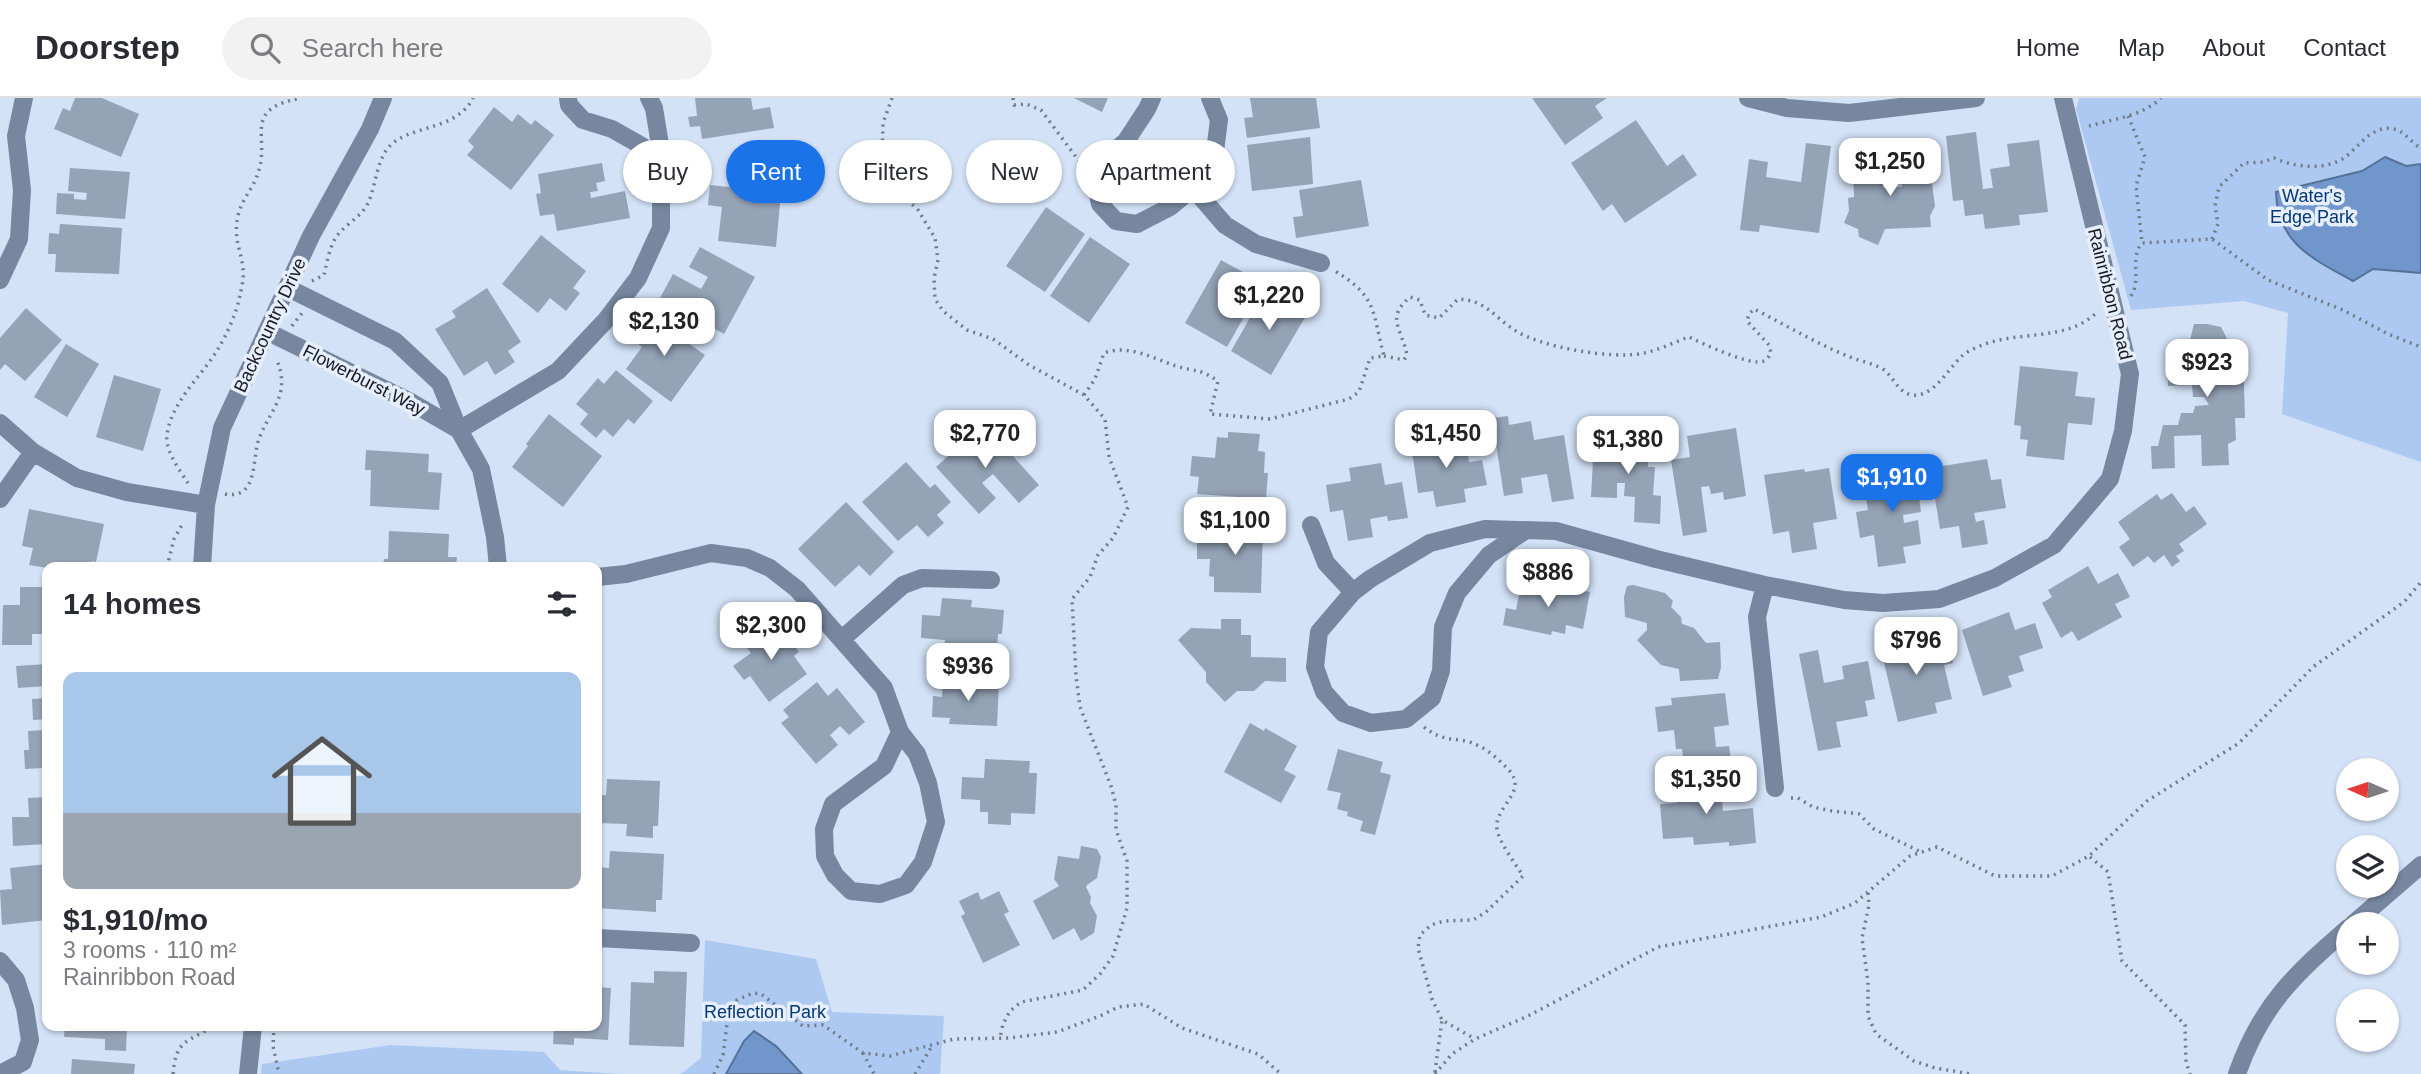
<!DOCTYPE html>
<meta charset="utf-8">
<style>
body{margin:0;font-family:Helvetica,sans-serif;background:#f2f2f3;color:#2b2b33;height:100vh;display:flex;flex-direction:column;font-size:26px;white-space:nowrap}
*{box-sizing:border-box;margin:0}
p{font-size:23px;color:#7c7c81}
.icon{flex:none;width:38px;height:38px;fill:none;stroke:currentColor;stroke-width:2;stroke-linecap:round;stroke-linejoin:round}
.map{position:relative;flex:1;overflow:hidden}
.side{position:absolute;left:42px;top:464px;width:560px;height:469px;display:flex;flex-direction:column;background:#fff;border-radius:14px;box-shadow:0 2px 5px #0004}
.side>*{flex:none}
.banner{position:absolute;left:623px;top:42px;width:665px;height:63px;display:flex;gap:14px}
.needle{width:46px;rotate:273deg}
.controls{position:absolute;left:2336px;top:660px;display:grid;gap:14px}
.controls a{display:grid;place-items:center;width:63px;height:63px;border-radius:50%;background:#fff;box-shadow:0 2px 5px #0004;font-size:35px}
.price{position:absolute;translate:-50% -60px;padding:0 16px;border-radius:14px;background:#fff;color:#222;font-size:23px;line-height:46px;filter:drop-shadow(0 2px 4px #0008)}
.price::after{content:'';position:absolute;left:50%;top:42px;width:21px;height:16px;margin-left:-10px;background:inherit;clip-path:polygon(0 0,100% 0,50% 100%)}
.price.active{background:#1a73e8;color:#fff}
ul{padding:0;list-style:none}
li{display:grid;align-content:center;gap:14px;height:371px;padding:0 21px}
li+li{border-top:2px solid #e1e1e2}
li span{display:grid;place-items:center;height:217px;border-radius:14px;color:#555}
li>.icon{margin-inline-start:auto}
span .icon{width:126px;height:126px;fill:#fffc;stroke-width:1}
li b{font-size:30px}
h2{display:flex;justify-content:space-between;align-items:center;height:84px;padding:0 21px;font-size:30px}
.tag{padding:0 24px;border-radius:32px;background:#fff;box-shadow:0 2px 5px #0004;font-size:24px;line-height:63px}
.tag.active{background:#1a73e8;color:#fff}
header{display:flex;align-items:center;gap:42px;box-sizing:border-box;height:98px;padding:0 35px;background:#fff;border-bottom:2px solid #e1e1e2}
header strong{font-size:33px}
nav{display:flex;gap:38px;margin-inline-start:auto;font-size:24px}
.search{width:490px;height:63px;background:#f2f2f3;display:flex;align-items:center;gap:18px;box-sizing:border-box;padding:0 24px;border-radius:38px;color:#7c7c81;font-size:26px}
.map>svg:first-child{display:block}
.green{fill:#adc9f1}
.water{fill:#7196cb;stroke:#557198;stroke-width:2}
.building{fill:#95a3b7}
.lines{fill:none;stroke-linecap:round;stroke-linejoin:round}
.path{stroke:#717b88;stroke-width:3.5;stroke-dasharray:2 5;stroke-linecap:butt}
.minor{stroke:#77879f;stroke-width:18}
.labels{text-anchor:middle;stroke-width:7;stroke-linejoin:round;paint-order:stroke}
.park-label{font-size:18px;fill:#043877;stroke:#e6effb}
.street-label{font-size:18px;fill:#151a21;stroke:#e6effb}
</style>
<header>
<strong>Doorstep</strong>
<div class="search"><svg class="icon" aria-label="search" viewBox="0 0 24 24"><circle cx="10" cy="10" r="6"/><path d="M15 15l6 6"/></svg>Search here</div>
<nav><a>Home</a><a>Map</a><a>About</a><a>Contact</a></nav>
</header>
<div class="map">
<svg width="2421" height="976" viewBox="0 0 2421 976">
<rect width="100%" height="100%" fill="#d3e2f7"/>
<path class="green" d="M2079 0H2421V364L2282 316 2288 215 2244 203 2131 212 2076 11Z
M705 842 816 861 832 914 944 918 940 976H681L701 960Z
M391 947 544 954 560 972 619 976H261L262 966Z"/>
<path class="water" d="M2385 59 2406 68 2421 66V175L2373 171 2353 183C2313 161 2277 145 2276 94L2362 73Z
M754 933 776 948 802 976H726L744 943Z"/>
<path class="building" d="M75 0H102L139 16 121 59 54 31 63 10 70 13Z
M695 0H751L753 12 770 9 774 30 702 41 700 28 690 29 688 19 697 18Z
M1074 0H1108L1102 14Z
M1250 0H1316L1320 30 1247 40 1244 20 1253 19Z
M1532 0H1607L1595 8 1603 20 1565 47Z
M494 9 512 24 518 16 531 27 535 22 554 37 511 92 467 57 474 49 468 43Z
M1636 22 1667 68 1683 56 1697 77 1625 125 1612 106 1603 113 1571 65Z
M1976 34 1983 91 1993 90 1990 71 2010 68 2007 46 2039 42 2048 114 2019 117 2020 127 1985 131 1983 116 1965 118 1963 102 1953 103 1946 38Z
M1310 39 1313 86 1252 93 1247 47Z
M1806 45 1831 48 1819 135 1760 127 1759 134 1740 132 1749 61 1768 64 1766 79 1801 84Z
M1928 56 1935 108 1930 118 1931 129 1885 131 1878 147 1859 139 1858 131 1844 125 1849 113 1848 100 1854 99 1853 68 1856 60 1880 58 1883 90 1902 89 1901 58Z
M602 65 605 83 596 85 598 93 590 94 591 100 625 93 630 120 557 133 554 116 540 118 536 96 541 95 538 76Z
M70 70 130 74 125 121 56 116 57 95 74 96V101L86 102 87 95 68 93Z
M731 71 756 73 755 82 774 84 773 95H781L776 149 718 143 722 109 708 107 710 87 729 89Z
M1361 82 1369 128 1296 140 1293 119 1303 118 1299 92Z
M1046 109 1085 136 1045 194 1006 168Z
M60 126 122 130 119 176 55 174 56 156H48L49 135 59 136Z
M541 137 586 173 573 190 580 195 566 213 550 200 538 215 502 186Z
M1090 139 1130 166 1089 225 1050 198Z
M700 149 755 179 724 236 660 200 673 176 701 191 708 179 689 169Z
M1221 162 1263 185 1227 249 1185 225Z
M487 190 521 244 508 253 515 264 495 277 487 263 464 278 435 231 456 219 452 213Z
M1266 192 1307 216 1271 277 1231 253Z
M26 210 62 242 25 283 5 266 0 272V240Z
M663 216 683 230 678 238 705 257 671 304 626 271 642 249 631 240 643 224 652 232Z
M2194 226H2207L2221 229 2235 256 2243 255 2245 320H2235L2236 342 2228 346 2229 367 2202 368 2201 337 2174 338 2175 370 2152 371 2151 348H2158L2163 327H2178L2181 315H2193L2195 308 2209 307 2204 299H2193L2192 287 2168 288 2167 269H2184L2188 255H2197L2190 242Z
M66 246 99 266 67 319 34 299Z
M2020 268 2078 274 2075 298 2095 300 2092 327 2068 325 2064 362 2026 358 2028 342 2020 341 2021 328 2014 327Z
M616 272 653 303 634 326 628 321 613 339 604 331 596 340 580 326 588 316 576 306 598 280 604 286Z
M114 277 161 291 143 353 96 339Z
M549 316 602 358 563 409 512 369 528 348 526 346Z
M1508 318 1509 327 1531 323 1534 342 1564 337 1574 401 1552 404 1547 376 1521 380 1523 395 1504 398 1492 320Z
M984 326 1039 387 1019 405 993 376 982 385 996 400 979 416 936 369Z
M1736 330 1746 398 1724 402 1723 394 1711 396 1709 388 1701 389 1707 434 1683 438 1671 362 1690 359 1687 338Z
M1228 334 1260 336 1258 353 1265 354 1264 375H1268L1266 401 1197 396 1199 379 1190 378 1192 358 1215 360 1217 339 1228 340Z
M1465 337 1469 364 1482 362 1487 387 1464 391 1466 404 1436 409 1433 393 1418 395 1411 345Z
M1606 337 1649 339 1648 369H1655L1653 397 1661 398 1660 426 1634 424 1635 399 1624 398 1625 385H1617V400L1591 399 1593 362 1605 363Z
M366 352 429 356 428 374 442 375 439 412 370 408 371 372H365Z
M1987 361 1991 382 2001 381 2006 410 1974 415 1976 424 1984 422 1988 446 1962 450 1959 428 1940 431 1930 370Z
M906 364 930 390 935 386 951 404 937 417 944 425 928 439 917 427 898 443 862 404Z
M1381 365 1385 387 1402 384 1408 420 1388 423 1387 418 1370 421 1373 439 1348 443 1343 412 1330 414 1326 387 1351 383 1349 370Z
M1915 368 1921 414 1903 417 1904 425 1918 422 1921 446 1903 449 1906 465 1878 469 1874 437 1860 440 1856 414 1868 412 1865 393 1875 392 1872 374Z
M1829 370 1837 421 1813 425 1817 451 1792 455 1789 433 1773 436 1764 377 1804 371 1805 374Z
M2172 395 2186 414 2194 408 2207 426 2179 446 2184 453 2176 458 2180 463 2172 469 2164 457 2154 465 2148 458 2133 469 2119 449 2130 441 2118 424 2157 396 2161 402Z
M846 404 894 454 870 478 859 467 835 489 798 451Z
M29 411 104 426 96 464 92 463 91 469 47 470 29 467 33 450 22 448Z
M1227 417 1251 418V433H1263L1261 495 1214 494V479L1209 478 1210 461H1197V444H1210V435L1226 436Z
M389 433 449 436 448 459H457L456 469H383L384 461H388Z
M2088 468 2098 486 2118 475 2130 499 2115 506 2122 519 2078 543 2072 533 2061 540 2042 505 2052 499 2048 492Z
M1533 484 1590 494 1583 531 1566 527 1565 536 1552 533 1551 537 1503 527 1506 510 1516 512 1521 487 1532 489Z
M1633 487 1665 495 1673 503 1671 509 1681 519 1682 526 1694 530 1706 545 1720 544 1721 569 1718 581 1680 583 1679 571 1661 567 1637 542 1647 532V525L1625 519 1624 499 1627 488Z
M20 489H47V546H44V536H32V547H2L3 507H20Z
M942 500 972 502 971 509 1004 512 1002 536H998L996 570 943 566 945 542 921 540 922 517 940 518Z
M2009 514 2015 532 2035 525 2043 550 2019 558 2024 573 2008 578 2012 589 1983 598 1962 532Z
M1221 521H1241V537H1251V559L1286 560V584L1265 583 1254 593H1237L1225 604 1206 584V574L1178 542 1191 530 1221 531Z
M776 522 799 554 794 558 807 576 769 604 750 578 744 582 733 568 751 555 744 546Z
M1902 538 1906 553 1948 543 1953 565 1944 567 1952 601 1935 605 1937 615 1898 624 1879 543Z
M1818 552 1824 585 1844 581 1842 568 1868 563 1875 601 1865 603 1868 618 1836 624 1841 649 1818 653 1799 556Z
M47 566V588L18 590 16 568Z
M943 582 999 585 997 628 949 626 950 620 932 619 933 598 942 599Z
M817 584 828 598 837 590 865 624 849 637 840 628 830 637 838 647 816 666 781 625 789 619 783 612Z
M1725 595 1729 627 1714 629 1716 649 1729 648 1731 663 1684 668 1682 651H1676L1674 632 1658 634 1655 609 1672 607 1671 600Z
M47 600V621L33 622 32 601Z
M1250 625 1264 633 1265 630 1297 648 1284 672 1296 678 1281 705 1224 674Z
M47 632V678L43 679V670L25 671 24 652H29L28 633Z
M1338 651 1383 664 1380 674 1391 677 1375 737 1360 733 1363 723 1347 718 1348 714 1337 711 1341 695 1327 692Z
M985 661 1030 663 1029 675H1037L1035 716 1011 715V727L988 726V714H980V702L961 701 962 679 984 680Z
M607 681 660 683 658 728H653V740L626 738 627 726 597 725V697H606Z
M1720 681 1723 713 1753 710 1756 745 1729 748V744L1694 747 1693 739 1663 741 1660 706 1677 705 1675 685Z
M47 699V746L13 748 12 719H29L28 700Z
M1081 748 1097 751 1101 759 1097 780 1087 787 1086 789 1091 799 1090 805 1097 818 1094 835 1081 843 1074 830 1053 842 1033 803 1059 788 1054 781 1058 758 1079 761Z
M610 753 664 756 662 802H656V814L597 810V769L609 770Z
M47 766V822L2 827 0 792 12 791 10 770Z
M999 793 1009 814 1004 816 1020 847 983 865 961 818 965 816 959 803 978 794 981 802Z
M654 873 687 874 684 949 629 947 631 884 654 885Z
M597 889 611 890 608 942 574 940V947L553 946 554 928H597Z
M65 928H127L126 953 105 952V941L64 939Z
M72 961 135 966 134 976H71Z"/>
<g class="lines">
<path class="path" d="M892 0 883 25 882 62 889 84 918 112 935 140 938 162 934 180 935 201 943 213 967 232 993 241 1029 267 1084 297 1105 321 1109 359 1128 409 1113 440 1098 457 1090 479 1072 501 1076 578 1080 609 1111 688 1116 707V732L1127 763V810L1113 858 1100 876 1083 892 1021 904 1010 913 1003 926 1000 940
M1013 0 1014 7 1026 6 1041 12 1082 67
M2128 18 2145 59 2136 88 2142 145
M2089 28C2113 21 2143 18 2161 0
M2212 141 2218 126 2215 108 2219 89 2244 65 2263 64 2274 60C2294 69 2324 73 2344 60 2359 49 2372 26 2394 31 2405 33 2411 45 2421 50
M312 183 324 177C327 165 329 151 335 141 343 127 361 120 368 105 376 88 376 65 388 50 408 26 456 34 473 0
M2131 198C2142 182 2129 160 2142 145L2212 141 2268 182 2343 212 2388 236 2421 249
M292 228 302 215
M1384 258 1404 262 1407 257C1402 231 1385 220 1410 199L1420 202 1425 217 1439 220 1458 201C1485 202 1492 217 1513 231 1538 249 1613 262 1644 255 1659 252 1674 244 1689 239 1702 245 1751 269 1764 263 1767 262 1769 258 1771 255L1769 247 1747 223 1749 216 1754 211C1786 227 1817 246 1850 259 1860 263 1871 265 1881 270 1894 277 1896 294 1912 297 1933 300 1948 271 1961 259 1966 254 1973 251 1980 248 2017 232 2066 244 2096 215
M1084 297 1095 281 1104 255C1128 246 1153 260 1176 268 1195 274 1199 270 1218 283L1210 316 1270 321 1349 301 1359 294 1370 260 1384 258C1372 214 1378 199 1335 173
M188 385C180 373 165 353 167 337 171 304 201 279 218 251 227 236 237 214 240 197 242 189 244 179 243 171 241 151 233 141 238 118 241 102 253 91 258 75 271 38 240 11 302 0
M225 396C260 402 251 358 260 338 273 308 291 295 276 260
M167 469 174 441 183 425
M1424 629C1446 647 1459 637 1479 648 1488 652 1498 661 1505 668 1530 691 1501 703 1497 725 1494 739 1516 766 1523 778L1486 814 1473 822 1444 823 1431 827 1420 837 1418 850 1432 901 1442 922
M1791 700H1798L1813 709 1832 713 1859 716 1874 731 1919 753
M2090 759 2108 774 2122 863 2185 927 2186 964 2190 976
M1868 795 1869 807 1862 840 1868 884V918L1876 936 1914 963 1935 970 1971 976
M274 928 273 948 279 976
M863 955 874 976
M1435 974 1442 922 1475 941
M173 976C176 940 188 945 213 928
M714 976 723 957 727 926 737 902 753 895 761 896 803 928 823 927 863 955 890 958 954 941 1009 940 1057 934 1100 918 1118 909 1144 906 1182 930 1258 956 1281 976
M915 976 932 948
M1435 976 1452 956 1475 941 1528 918 1658 849 1821 819 1855 805 1910 758 1937 749 1995 778H2052L2089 758 2147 703 2239 645 2313 569 2404 504 2421 484"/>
<path class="minor" d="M568 0 569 7 583 22 612 31 642 48 661 64
M1152 0 1147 11 1126 43 1103 63 1095 83 1100 106 1116 123 1137 126 1170 109 1193 90 1214 61 1219 22 1210 0
M1748 0 1787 10 1849 15 1976 0
M1193 90 1225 127 1256 146 1321 165
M0 182 19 141 22 92 16 38 24 0
M288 190 395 243 440 285 459 332 481 371 495 439 498 469
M268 234 409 303 459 332
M0 325 33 354 77 380 127 394 206 407
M459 332 558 273 606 222 638 180 661 130V53L654 10 649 0
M0 401 33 354
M1311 427 1326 465 1353 494
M1526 432 1489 457 1457 495 1443 529 1441 573 1432 600 1406 621 1371 625 1343 615 1324 594 1315 569 1319 534 1353 494 1370 481 1430 445 1485 431 1556 433 1656 461 1765 487 1844 502 1883 505 1939 501 1995 480 2054 447 2110 381 2123 333 2130 276 2063 0
M202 469 206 407 222 330 311 138 370 31 383 0
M597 479 626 476 711 455 747 460 770 470 797 491 884 590 900 634 917 656 928 685 936 724 923 764 906 787 880 796 851 793 835 777 825 758 824 731 833 706 884 668 900 634
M1765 487 1757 519 1775 690
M842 541 903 487 922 480 991 482
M2353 826 2421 767
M597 840 691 845
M0 863 16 882 25 910 30 942 23 964 0 976
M248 976 253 928
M2237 976C2261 907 2295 876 2348 830"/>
</g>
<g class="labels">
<g class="park-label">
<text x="2312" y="104">Water's<tspan x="2312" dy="21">Edge Park</tspan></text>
<text x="765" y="920">Reflection Park</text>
</g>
<g class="street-label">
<text transform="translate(2110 196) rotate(76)" y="6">Rainribbon Road</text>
<text transform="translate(270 227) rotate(-65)" y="6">Backcountry Drive</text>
<text transform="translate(364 282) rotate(27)" y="6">Flowerburst Way</text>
</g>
</g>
</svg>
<div class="controls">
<a><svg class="needle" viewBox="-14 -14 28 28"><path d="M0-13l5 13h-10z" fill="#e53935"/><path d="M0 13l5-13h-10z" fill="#7c7c81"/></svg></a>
<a><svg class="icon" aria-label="layers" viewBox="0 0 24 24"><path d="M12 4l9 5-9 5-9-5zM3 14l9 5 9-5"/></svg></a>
<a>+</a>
<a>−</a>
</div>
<b class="price" style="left:1890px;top:100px">$1,250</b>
<b class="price" style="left:1269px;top:234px">$1,220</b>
<b class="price" style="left:664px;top:260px">$2,130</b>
<b class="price" style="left:2207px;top:301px">$923</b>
<b class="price" style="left:985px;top:372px">$2,770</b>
<b class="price" style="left:1446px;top:372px">$1,450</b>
<b class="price" style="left:1628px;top:378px">$1,380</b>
<b class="price active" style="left:1892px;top:416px">$1,910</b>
<b class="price" style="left:1235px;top:459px">$1,100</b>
<b class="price" style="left:1548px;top:511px">$886</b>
<b class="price" style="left:771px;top:564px">$2,300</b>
<b class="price" style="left:1916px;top:579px">$796</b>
<b class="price" style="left:968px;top:605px">$936</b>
<b class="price" style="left:1706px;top:718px">$1,350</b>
<div class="banner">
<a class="tag">Buy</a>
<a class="tag active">Rent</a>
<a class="tag">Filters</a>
<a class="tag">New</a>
<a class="tag">Apartment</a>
</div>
<section class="side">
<h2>14 homes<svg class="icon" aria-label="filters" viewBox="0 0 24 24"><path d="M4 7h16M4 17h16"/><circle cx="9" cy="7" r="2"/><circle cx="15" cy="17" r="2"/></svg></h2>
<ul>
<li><span style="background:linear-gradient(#a9c7e8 65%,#9aa5b1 0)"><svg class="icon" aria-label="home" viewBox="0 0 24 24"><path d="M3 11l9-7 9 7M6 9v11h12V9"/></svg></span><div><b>$1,910/mo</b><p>3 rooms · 110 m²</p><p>Rainribbon Road</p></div></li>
</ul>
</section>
</div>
